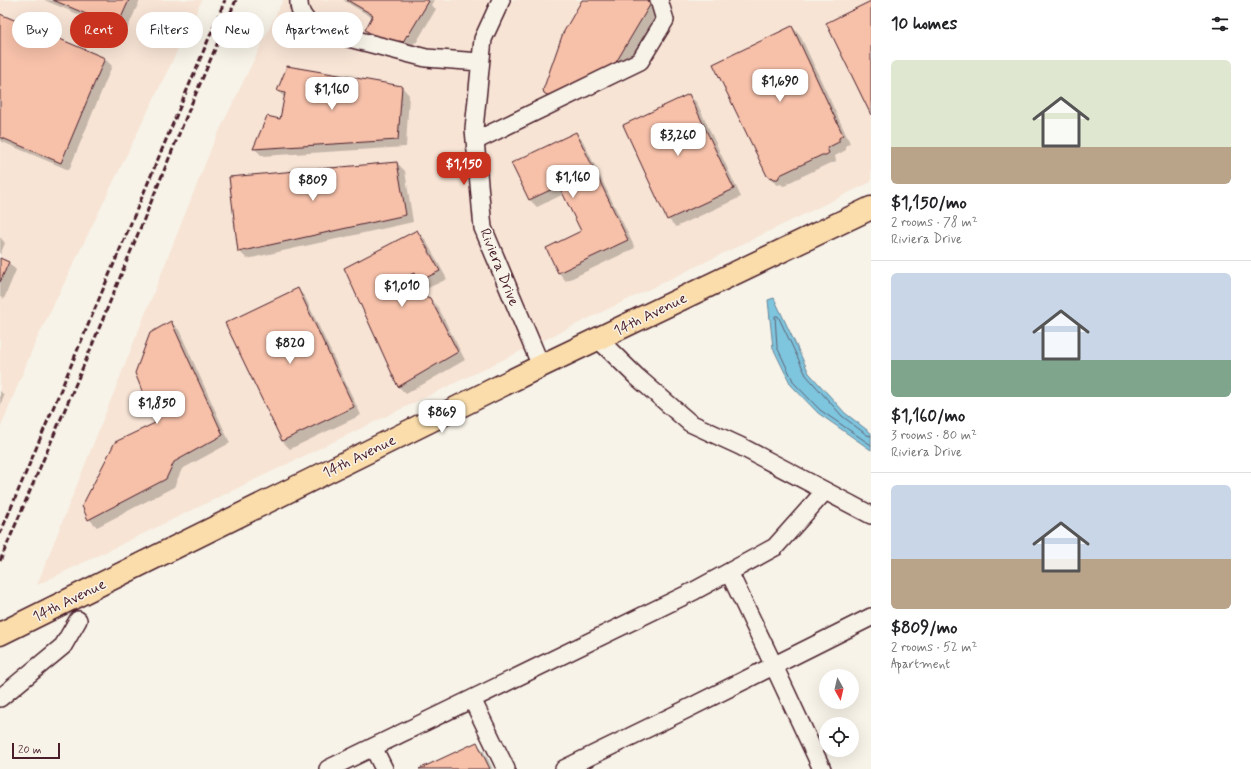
<!DOCTYPE html>
<meta charset="utf-8">
<style>
body{margin:0;font-family:Mynerve,sans-serif;background:#f2f2f2;color:#202124;height:100vh;display:flex;flex-direction:column;font-size:15px;white-space:nowrap}
*{box-sizing:border-box;margin:0}
p{font-size:13px;color:#757577}
.icon{flex:none;width:22px;height:22px;fill:none;stroke:currentColor;stroke-width:2;stroke-linecap:round;stroke-linejoin:round}
.map{position:relative;flex:1;overflow:hidden}
.side{display:flex;flex-direction:column;background:#fff;width:380px}
.side>*{flex:none}
.hud{position:absolute;left:12px;top:12px;width:380px;height:36px;display:flex;gap:8px}
.needle{width:26px;rotate:172deg}
.tools{position:absolute;left:819px;top:669px;display:grid;gap:8px}
.tools a{display:grid;place-items:center;width:40px;height:40px;border-radius:50%;background:#fff;box-shadow:0 4px 16px #0002;font-size:20px}
.scale{position:absolute;left:12px;bottom:10px;width:48px;box-sizing:border-box;padding-left:4px;border:2px solid #4a1f2b;border-top:0;font-size:11px;line-height:14px;white-space:nowrap;color:#4a1f2b;-webkit-text-stroke:3px #f7f3e8;paint-order:stroke}
.price{position:absolute;translate:-50% -34px;padding:0 9px;border-radius:8px;background:#fff;color:#222;font-size:13px;line-height:26px;filter:drop-shadow(0 1px 2px #0008)}
.price::after{content:'';position:absolute;left:50%;top:24px;width:12px;height:9px;margin-left:-6px;background:inherit;clip-path:polygon(0 0,100% 0,50% 100%)}
.price.active{background:#c8321e;color:#fff}
ul{padding:0;list-style:none}
li{display:grid;align-content:center;gap:8px;height:212px;padding:0 20px}
li+li{border-top:1px solid #e0e0e0}
li span{display:grid;place-items:center;height:124px;border-radius:6px;color:#555}
li>.icon{margin-inline-start:auto}
span .icon{width:72px;height:72px;fill:#fffc;stroke-width:1}
li b{font-size:17px}
h2{display:flex;justify-content:space-between;align-items:center;height:48px;padding:0 20px;font-size:17px}
.tag{padding:0 14px;border-radius:18px;background:#fff;box-shadow:0 4px 16px #0002;font-size:14px;line-height:36px}
.tag.active{background:#c8321e;color:#fff}
main{display:flex;flex:1;min-height:0}
.map>svg:first-child{display:block}
.built{fill:#f7e4d5}
.water{fill:#7ec5de;stroke:#698396}
.shadow{fill:#0003}
.lines{fill:none;stroke-linecap:round;stroke-linejoin:round}
.shore{stroke:#5f6173;stroke-width:1}
.building{fill:#f6c0a9;stroke:#4a1f2b}
.minor-casing{stroke:#4a1f2b;stroke-width:20}
.major-casing{stroke:#4a1f2b;stroke-width:25}
.minor{stroke:#f7f3e8;stroke-width:17}
.major{stroke:#faddab;stroke-width:22}
.rail{stroke:#4a1f2b;stroke-width:3;stroke-dasharray:6 3;stroke-linecap:butt}
.labels{text-anchor:middle;stroke-width:3;stroke-linejoin:round;paint-order:stroke}
.street-label{font-size:15px;fill:#4a1f2b;stroke:#f7f3e8}
</style>
<main>
<div class="map">
<svg width="871" height="769" viewBox="0 0 871 769">
<rect width="100%" height="100%" fill="#f7f3e8"/>
<filter id="ink" filterUnits="userSpaceOnUse"><feTurbulence type="fractalNoise" baseFrequency=".025" numOctaves="2"/><feDisplacementMap in="SourceGraphic" scale="8" xChannelSelector="R" yChannelSelector="G"/><feConvolveMatrix kernelMatrix="1 2 1 2 8 2 1 2 1" color-interpolation-filters="sRGB"/></filter>
<g filter="url(#ink)">
<path class="built" d="M0 0H202L35 343 0 429Z
M283 0H871V182L37 585 213 144Z"/>
<path class="water" d="M774 298 809 373 845 413 871 433V450L818 413 791 385 773 348 768 300Z"/>
<path class="shadow" d="M44 0H140L125 34Z
M343 0H434L431 5 436 9 416 43 415 42 411 49 374 38 366 30 373 18Z
M583 0H651L658 13 623 72 554 102 546 94Z
M0 15 104 58 112 66 69 170 0 141Z
M792 27 800 35 850 143 846 146V150L835 156 836 161 834 163H830L788 183 787 185 783 186 781 184 778 185 776 184 768 176Z
M402 87 409 95 406 147 262 156 254 148 281 120 285 98 278 91Z
M689 95 697 103 741 197 676 227 668 219Z
M576 133 583 141 635 248 566 281 559 273 547 248 582 231 564 194 537 207 530 200Z
M397 163 405 171 413 222 247 259 239 251Z
M417 231 425 239 447 279 426 289 419 282 409 287 411 292 429 298 438 307 465 360 406 394 399 387 345 269Z
M0 237 5 243 0 255Z
M0 259 8 262 16 270 4 299 0 297Z
M297 289 305 297 361 415 290 449 282 441Z
M171 322 179 330 230 443 182 469 174 487 97 527 89 519 157 423Z
M0 391 4 395 0 407Z
M476 743 484 751 493 769H422Z"/>
<g class="lines">
<path class="shore" d="M871 436 867 435 842 416 806 375 778 316H775L777 347 794 383 820 410 871 445"/>
</g>
<path class="building" d="M53 0H129L117 27Z
M347 0H427L429 1 408 36 407 35 403 42 400 41 392 43 390 45 365 30 373 15Z
M582 0H648L650 5 615 64 551 95H547L544 93 543 90 563 33Z
M871 1V115L826 23Z
M0 14 105 58 61 163 0 137Z
M792 26 843 135 839 138V142L827 148 829 153 826 155H822L780 175 778 179H774L772 177 770 178 767 176 713 64Z
M287 66 402 86 398 140 253 149 267 116 280 119 285 93 277 91Z
M689 94 734 189 667 220 623 125Z
M576 132 628 240 558 273 546 248 581 231 559 186 529 200 511 163Z
M397 162 406 215 238 252 229 177Z
M417 230 440 271 417 282 414 273 402 279 406 289 430 298 458 352 398 387 344 268Z
M0 258 9 262 0 282Z
M298 288 354 407 282 441 225 323Z
M171 321 223 435 174 462 166 479 88 520 82 506 115 442 155 423 135 373 150 333Z
M477 742 490 769H419Z"/>
<g class="lines">
<defs>
<path id="minor" d="M299 0C298 13 306 20 314 29L426 58 480 62
M501 0 483 39 474 129 483 228 541 366
M475 141 640 61 665 20 659 0
M598 339 637 377 690 423 740 446 871 515
M729 572 774 666 822 769
M0 698 63 646 78 620
M472 699 506 769
M373 747 384 769
M328 769 694 591 775 547 825 491
M564 769 683 711 871 617"/>
<path id="major" d="M0 634 541 366 871 208"/>
</defs>
<use href="#minor" class="minor-casing"/>
<use href="#major" class="major-casing"/>
<use href="#minor" class="minor"/>
<use href="#major" class="major"/>
<path class="rail" d="M0 534 225 0
M0 561 86 360 191 105 236 0"/>
</g>
</g>
<g class="labels">
<g class="street-label">
<text transform="translate(500 267) rotate(68)" y="5">Riviera Drive</text>
<text transform="translate(650 314) rotate(-26)" y="5">14th Avenue</text>
<text transform="translate(359 456) rotate(-26)" y="5">14th Avenue</text>
<text transform="translate(69 600) rotate(-26)" y="5">14th Avenue</text>
</g>
</g>
</svg>
<div class="tools">
<a><svg class="needle" viewBox="-14 -14 28 28"><path d="M0-13l5 13h-10z" fill="#e53935"/><path d="M0 13l5-13h-10z" fill="#757577"/></svg></a>
<a><svg class="icon" aria-label="locate" viewBox="0 0 24 24"><circle cx="12" cy="12" r="6"/><path d="M12 2v4M12 18v4M2 12h4M18 12h4"/></svg></a>
</div>
<div class="scale">20 m</div>
<b class="price" style="left:780px;top:103px">$1,690</b>
<b class="price" style="left:332px;top:111px">$1,160</b>
<b class="price" style="left:678px;top:157px">$3,260</b>
<b class="price active" style="left:464px;top:186px">$1,150</b>
<b class="price" style="left:573px;top:199px">$1,160</b>
<b class="price" style="left:313px;top:202px">$809</b>
<b class="price" style="left:402px;top:308px">$1,010</b>
<b class="price" style="left:290px;top:365px">$820</b>
<b class="price" style="left:157px;top:425px">$1,850</b>
<b class="price" style="left:442px;top:434px">$869</b>
<div class="hud">
<a class="tag">Buy</a>
<a class="tag active">Rent</a>
<a class="tag">Filters</a>
<a class="tag">New</a>
<a class="tag">Apartment</a>
</div>
</div>
<section class="side">
<h2>10 homes<svg class="icon" aria-label="filters" viewBox="0 0 24 24"><path d="M4 7h16M4 17h16"/><circle cx="9" cy="7" r="2"/><circle cx="15" cy="17" r="2"/></svg></h2>
<ul>
<li><span style="background:linear-gradient(#dfe7d0 70%,#b9a48a 0)"><svg class="icon" aria-label="home" viewBox="0 0 24 24"><path d="M3 11l9-7 9 7M6 9v11h12V9"/></svg></span><div><b>$1,150/mo</b><p>2 rooms · 78 m²</p><p>Riviera Drive</p></div></li>
<li><span style="background:linear-gradient(#c9d6e8 70%,#7fa58c 0)"><svg class="icon" aria-label="home" viewBox="0 0 24 24"><path d="M3 11l9-7 9 7M6 9v11h12V9"/></svg></span><div><b>$1,160/mo</b><p>3 rooms · 80 m²</p><p>Riviera Drive</p></div></li>
<li><span style="background:linear-gradient(#c9d6e8 60%,#b9a48a 0)"><svg class="icon" aria-label="home" viewBox="0 0 24 24"><path d="M3 11l9-7 9 7M6 9v11h12V9"/></svg></span><div><b>$809/mo</b><p>2 rooms · 52 m²</p><p>Apartment</p></div></li>
</ul>
</section>
</main>
